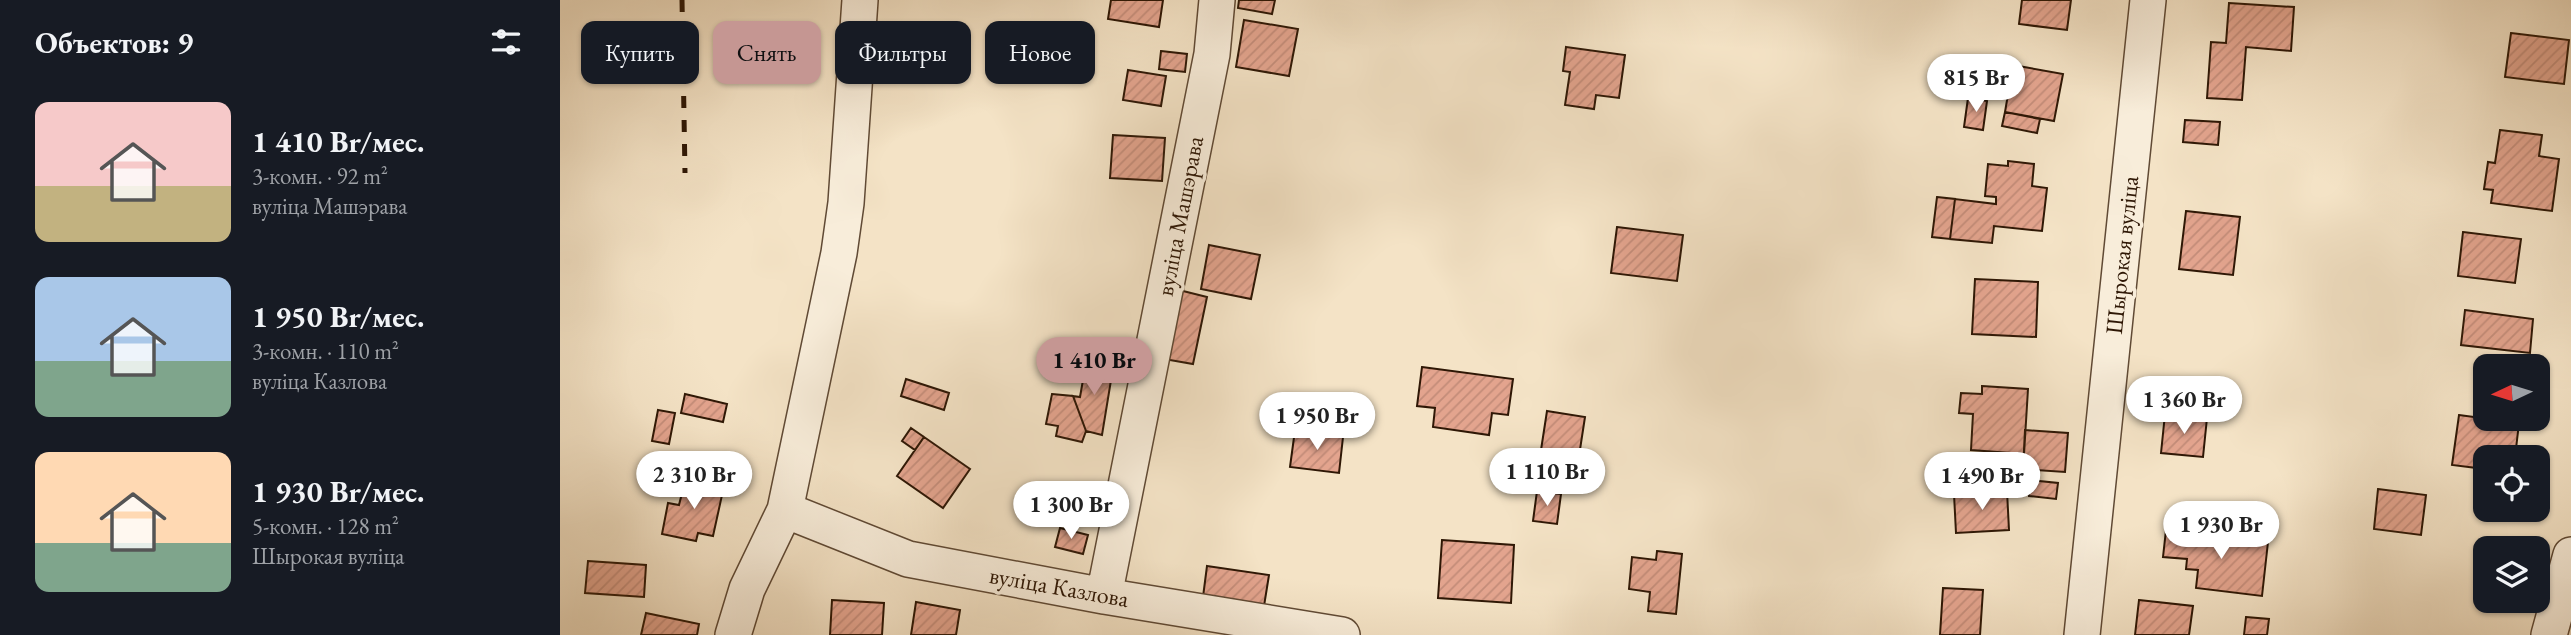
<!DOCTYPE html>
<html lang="ru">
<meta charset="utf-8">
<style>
body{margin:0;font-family:"EB Garamond",serif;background:#20242c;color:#f1f3f6;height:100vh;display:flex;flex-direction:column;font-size:26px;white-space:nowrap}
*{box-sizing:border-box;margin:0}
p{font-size:23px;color:#9ea1a6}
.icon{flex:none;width:38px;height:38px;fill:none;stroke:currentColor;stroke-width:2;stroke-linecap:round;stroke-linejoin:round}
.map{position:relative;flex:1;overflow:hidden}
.panel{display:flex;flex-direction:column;background:#171b24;width:560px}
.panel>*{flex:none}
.banner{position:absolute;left:21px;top:21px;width:665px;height:63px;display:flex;gap:14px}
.needle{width:46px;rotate:266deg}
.fabs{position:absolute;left:1913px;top:354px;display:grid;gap:14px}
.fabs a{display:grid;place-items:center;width:77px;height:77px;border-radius:14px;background:#171b24;box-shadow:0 2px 5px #0004;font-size:35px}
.price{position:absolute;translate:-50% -60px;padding:0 16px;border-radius:24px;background:#fff;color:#222;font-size:23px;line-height:46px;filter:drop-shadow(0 2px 4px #0008)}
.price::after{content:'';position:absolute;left:50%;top:42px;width:21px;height:16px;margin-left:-10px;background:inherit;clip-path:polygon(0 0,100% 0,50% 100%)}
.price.active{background:#c59692;color:#111}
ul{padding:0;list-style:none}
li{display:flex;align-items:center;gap:21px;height:175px;padding:0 35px}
li span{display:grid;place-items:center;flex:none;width:196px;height:140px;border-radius:14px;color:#555}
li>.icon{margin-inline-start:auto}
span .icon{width:84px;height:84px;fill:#fffc;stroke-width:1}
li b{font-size:30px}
h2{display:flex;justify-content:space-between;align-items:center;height:84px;padding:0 35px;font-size:30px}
.tag{padding:0 24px;border-radius:14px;background:#171b24;box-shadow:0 2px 5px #0004;font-size:24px;line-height:63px}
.tag.active{background:#c59692;color:#111}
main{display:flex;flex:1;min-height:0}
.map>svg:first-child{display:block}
.building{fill:url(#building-hatch);stroke:#2e1705;stroke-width:2}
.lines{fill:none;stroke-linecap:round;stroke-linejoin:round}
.minor-casing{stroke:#604a35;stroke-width:38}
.minor{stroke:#f8edda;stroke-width:35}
.rail{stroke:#2e1705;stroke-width:5;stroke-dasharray:12 12;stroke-linecap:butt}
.labels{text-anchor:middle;stroke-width:7;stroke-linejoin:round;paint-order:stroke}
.street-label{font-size:24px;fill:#2e1705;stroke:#f8edda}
</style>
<main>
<section class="panel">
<h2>Объектов: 9<svg class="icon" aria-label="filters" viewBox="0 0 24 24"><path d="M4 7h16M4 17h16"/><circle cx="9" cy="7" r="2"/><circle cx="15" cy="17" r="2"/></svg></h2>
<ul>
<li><span style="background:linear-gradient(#f6c9c9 60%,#c2b280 0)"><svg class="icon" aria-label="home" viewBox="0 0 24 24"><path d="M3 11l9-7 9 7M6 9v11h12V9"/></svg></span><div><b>1 410 Br/мес.</b><p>3-комн. · 92 m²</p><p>вуліца Машэрава</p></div></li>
<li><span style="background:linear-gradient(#a9c7e8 60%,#7fa58c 0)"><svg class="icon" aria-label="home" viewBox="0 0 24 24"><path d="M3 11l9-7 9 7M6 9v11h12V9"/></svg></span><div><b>1 950 Br/мес.</b><p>3-комн. · 110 m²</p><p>вуліца Казлова</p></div></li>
<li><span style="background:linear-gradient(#ffd9b3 65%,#7fa58c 0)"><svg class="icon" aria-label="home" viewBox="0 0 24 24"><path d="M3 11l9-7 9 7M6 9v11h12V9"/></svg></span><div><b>1 930 Br/мес.</b><p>5-комн. · 128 m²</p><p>Шырокая вуліца</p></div></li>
</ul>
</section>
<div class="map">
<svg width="2011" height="635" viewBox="0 0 2011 635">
<defs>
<pattern id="building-hatch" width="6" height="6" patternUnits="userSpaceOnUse" patternTransform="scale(1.75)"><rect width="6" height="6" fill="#e3a48e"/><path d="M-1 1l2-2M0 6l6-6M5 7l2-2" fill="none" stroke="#c38c79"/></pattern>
</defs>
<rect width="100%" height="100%" fill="#f4e3c6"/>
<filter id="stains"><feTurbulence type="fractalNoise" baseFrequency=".00286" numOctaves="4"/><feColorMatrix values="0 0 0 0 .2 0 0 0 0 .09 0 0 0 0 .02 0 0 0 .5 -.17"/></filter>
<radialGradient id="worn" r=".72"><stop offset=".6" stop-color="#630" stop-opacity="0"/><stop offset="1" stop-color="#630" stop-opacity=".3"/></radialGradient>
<path class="building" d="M551 0H603L599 27 548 19Z
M679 0H715L712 14 678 8Z
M1462 0H1511L1507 30 1459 24Z
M1669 3 1734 7 1731 51 1686 47 1682 100 1647 98 1651 42 1666 43Z
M684 20 738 29 729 76 676 67Z
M1951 33 2009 40 2004 84 1945 77Z
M1006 47 1065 55 1059 98 1036 95 1034 109 1005 105 1010 72 1003 71Z
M601 51 627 54 625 72 599 69Z
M1453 65 1503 74 1494 121 1445 112Z
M568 70 606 76 601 106 563 100Z
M1408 98 1427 101 1423 130 1404 127Z
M1445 112 1480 119 1477 133 1442 126Z
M1625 120 1660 122 1658 145 1623 142Z
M1940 130 1982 135 1979 156 1999 159 1992 211 1931 203 1933 190 1924 189 1928 162 1935 163Z
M553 135 605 138 602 181 550 178Z
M1448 161 1474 164 1472 186 1487 188 1482 231 1434 226 1432 243 1390 239 1395 199 1436 204V197L1425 196 1428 164 1448 166Z
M1377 197 1395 199 1390 239 1372 237Z
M1626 211 1680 217 1673 275 1619 269Z
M1057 227 1123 235 1117 281 1051 273Z
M1903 232 1961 239 1955 283 1898 276Z
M649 245 700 255 691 299 641 289Z
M1415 279 1478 282 1476 337 1412 334Z
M619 290 647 297 633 364 604 359Z
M1905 310 1973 319 1970 353 1901 345Z
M526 363 553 368 542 435 526 431 513 396 520 397Z
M862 367 953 379 948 415 932 413 929 435 873 427 875 408 857 406Z
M346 379 389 393 384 410 341 396Z
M1422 386 1468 389 1464 454 1411 450 1413 414 1399 413 1401 393 1422 394Z
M125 394 167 404 163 422 121 413Z
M492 394 513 396 526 431 522 442 496 436 498 426 486 424Z
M98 410 115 413 109 444 92 441Z
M987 411 1025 417 1017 469 979 463Z
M1605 414 1647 418 1643 457 1601 453Z
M1899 415 1959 423 1955 457H1925V469L1892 465Z
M351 428 364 437 355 450 342 441Z
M735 430 783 437 779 473 730 467Z
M1465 430 1508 433 1505 472 1463 469Z
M364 437 410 469 383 508 337 476Z
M134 453 164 460 162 473 131 466Z
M126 477 164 486 153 536 138 533 136 541 102 534 108 503 119 505Z
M1470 480 1498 483 1496 499 1469 496Z
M1818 489 1866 495 1861 535 1814 529Z
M977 491 1001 494 997 524 973 521Z
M1447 491 1449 530 1396 533 1394 494Z
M500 528 528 535 523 554 495 547Z
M1606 530 1708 542 1702 596 1636 588 1638 570 1626 569 1627 559 1603 557Z
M882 540 954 545 951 603 878 598Z
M1097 551 1122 554 1116 614 1088 611 1090 592 1069 589 1072 557 1096 560Z
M28 561 86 565 84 597 25 593Z
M647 566 709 575 704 606 643 597Z
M1383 588 1423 590 1420 635H1380Z
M272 600 324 603 322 635H270Z
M1579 600 1633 606 1629 635H1575Z
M356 602 400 610 396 635H351Z
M86 613 139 624 137 635H81Z
M1686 617 1709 619 1707 635H1684Z"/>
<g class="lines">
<defs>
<path id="minor" d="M225 510 348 559 544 596 782 635
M544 596 652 54 657 0
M173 635 187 589 225 510 279 253 286 203 300 0
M1522 635 1588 0
M1989 635 2011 555"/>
</defs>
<use href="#minor" class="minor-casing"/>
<use href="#minor" class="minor"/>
<path class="rail" d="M122 0 125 173"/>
</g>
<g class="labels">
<g class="street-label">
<text transform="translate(620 216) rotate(-79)" y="8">вуліца Машэрава</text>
<text transform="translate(1562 255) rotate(-84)" y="8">Шырокая вуліца</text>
<text transform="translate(499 587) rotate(10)" y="8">вуліца Казлова</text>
</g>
</g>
<rect width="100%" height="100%" filter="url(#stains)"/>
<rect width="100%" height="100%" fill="url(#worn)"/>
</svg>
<div class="fabs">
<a><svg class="needle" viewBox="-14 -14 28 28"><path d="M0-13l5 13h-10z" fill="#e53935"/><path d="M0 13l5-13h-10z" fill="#9ea1a6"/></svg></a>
<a><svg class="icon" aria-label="locate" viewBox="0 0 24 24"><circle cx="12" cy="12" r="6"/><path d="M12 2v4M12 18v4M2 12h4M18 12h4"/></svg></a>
<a><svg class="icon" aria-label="layers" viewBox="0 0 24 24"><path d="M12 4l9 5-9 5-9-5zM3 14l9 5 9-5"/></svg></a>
</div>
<b class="price" style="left:1416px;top:114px">815 Br</b>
<b class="price active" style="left:534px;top:397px">1 410 Br</b>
<b class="price" style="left:1624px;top:436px">1 360 Br</b>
<b class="price" style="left:757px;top:452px">1 950 Br</b>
<b class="price" style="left:987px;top:508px">1 110 Br</b>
<b class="price" style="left:134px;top:511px">2 310 Br</b>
<b class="price" style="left:1422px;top:512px">1 490 Br</b>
<b class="price" style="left:511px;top:541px">1 300 Br</b>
<b class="price" style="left:1661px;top:561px">1 930 Br</b>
<div class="banner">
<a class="tag">Купить</a>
<a class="tag active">Снять</a>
<a class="tag">Фильтры</a>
<a class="tag">Новое</a>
</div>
</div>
</main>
